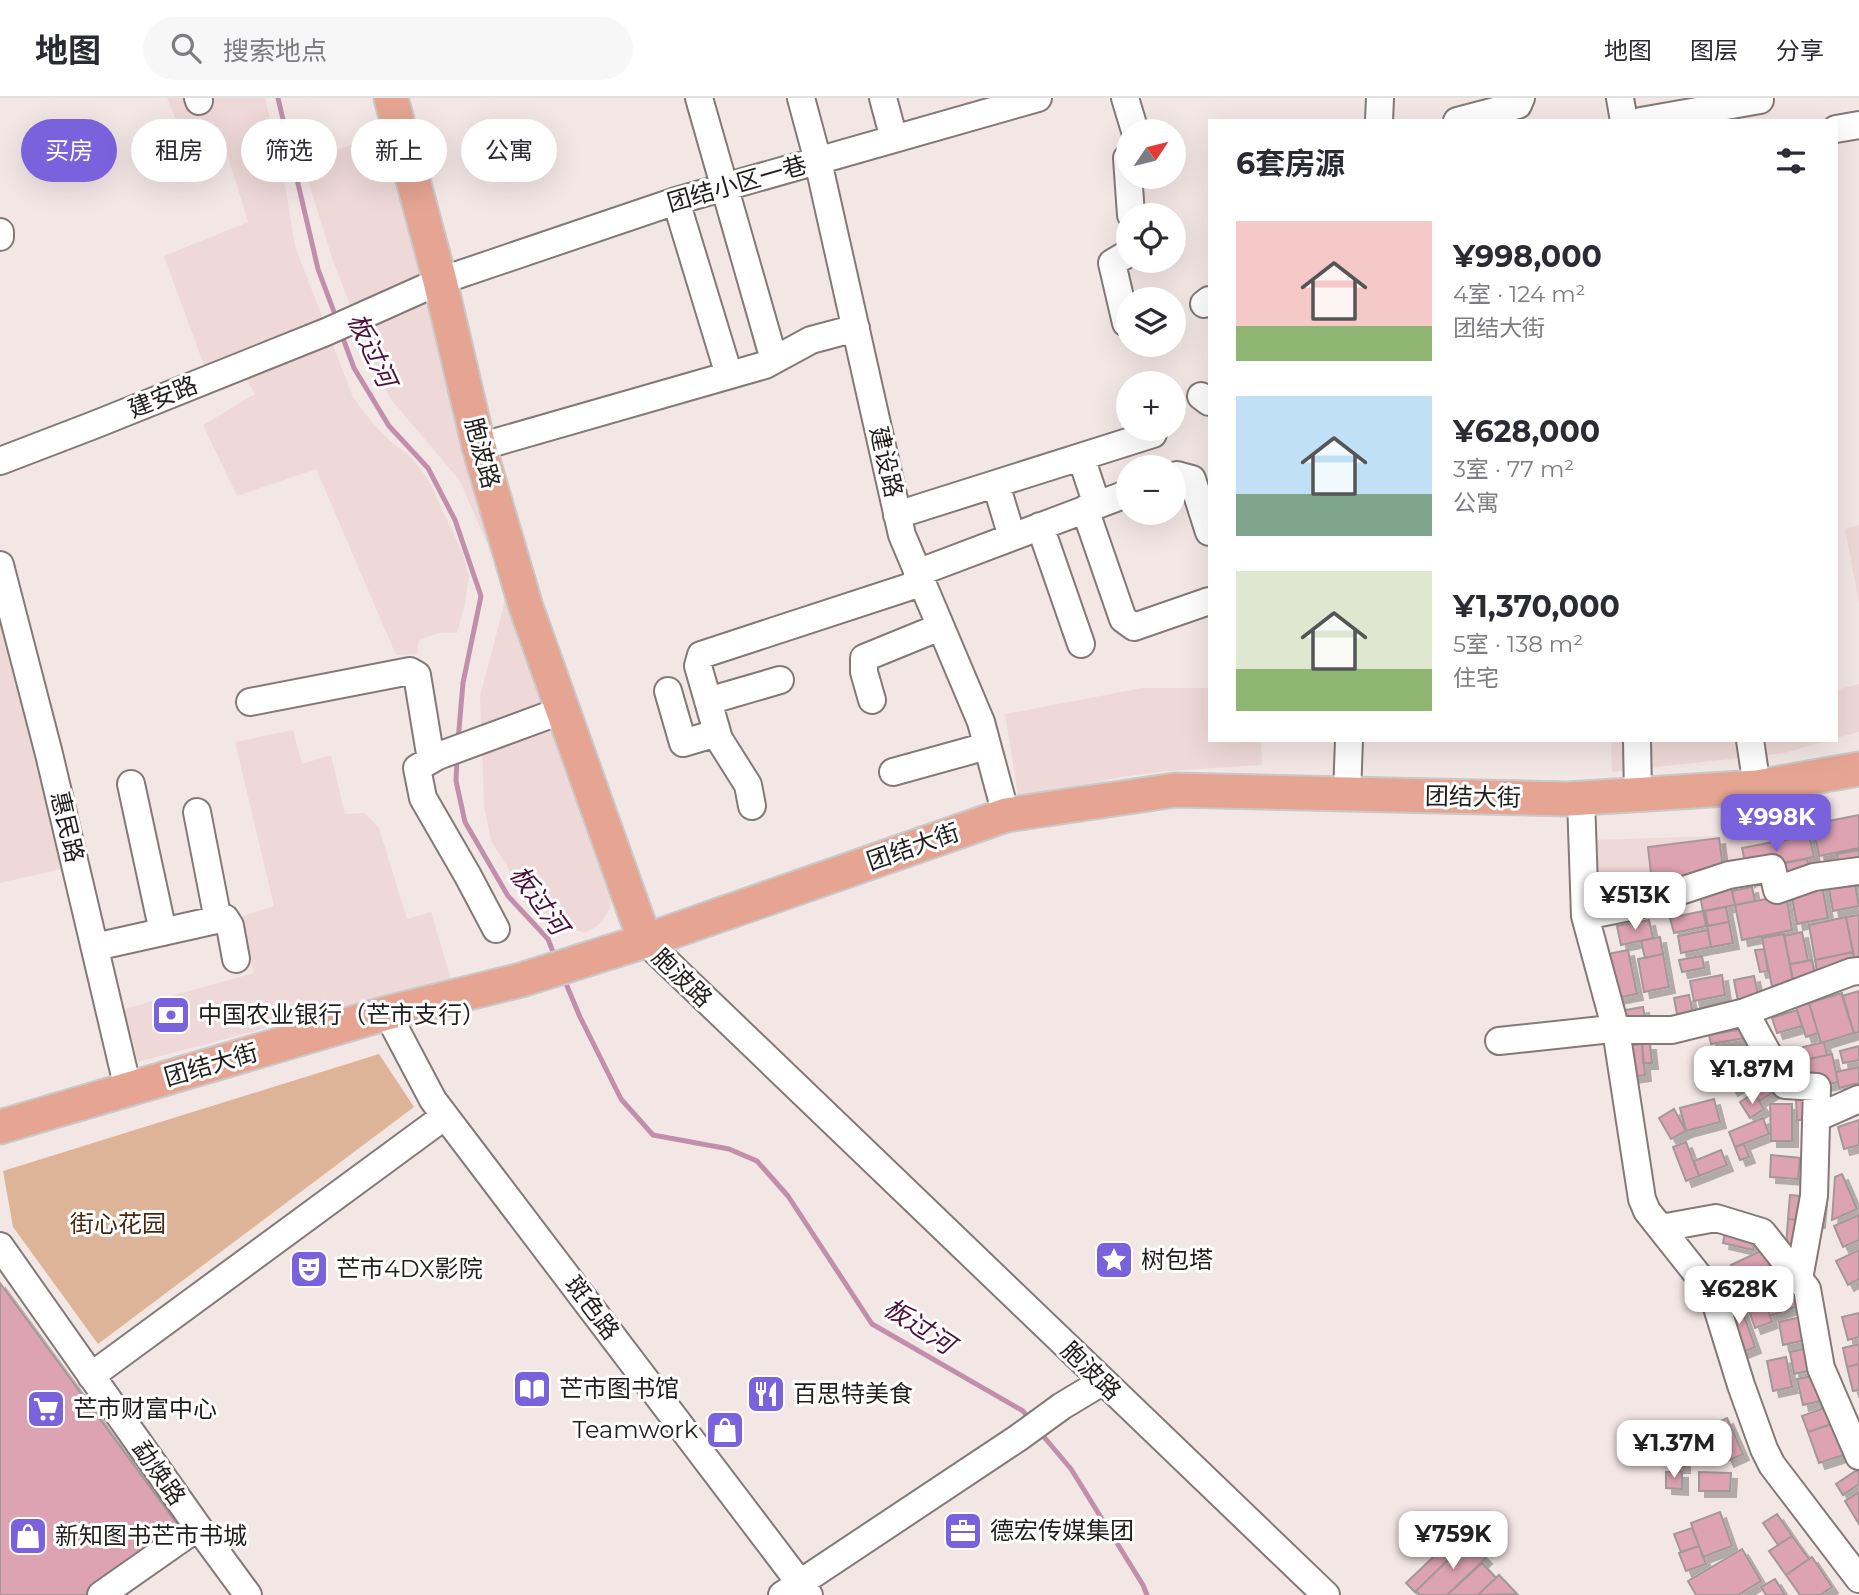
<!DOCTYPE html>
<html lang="zh">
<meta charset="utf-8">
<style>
body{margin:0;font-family:Montserrat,"Noto Sans SC",sans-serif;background:#f7f7f7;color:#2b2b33;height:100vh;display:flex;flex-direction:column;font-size:26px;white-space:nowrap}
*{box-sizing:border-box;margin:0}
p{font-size:23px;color:#7c7c81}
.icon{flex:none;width:38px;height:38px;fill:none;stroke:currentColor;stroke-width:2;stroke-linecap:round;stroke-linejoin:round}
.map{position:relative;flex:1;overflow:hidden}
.details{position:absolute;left:1208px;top:21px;width:630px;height:623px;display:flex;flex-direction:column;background:#fff;border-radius:0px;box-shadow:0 7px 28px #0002}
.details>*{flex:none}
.guide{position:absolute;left:21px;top:21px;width:665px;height:63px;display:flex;gap:14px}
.needle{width:46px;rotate:55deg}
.fabs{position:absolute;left:1116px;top:21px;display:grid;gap:14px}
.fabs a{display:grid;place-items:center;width:70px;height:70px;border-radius:50%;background:#fff;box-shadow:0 7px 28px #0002;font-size:35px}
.price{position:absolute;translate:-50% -60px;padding:0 16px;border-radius:14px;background:#fff;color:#222;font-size:23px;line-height:46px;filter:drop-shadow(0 2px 4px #0008)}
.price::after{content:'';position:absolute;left:50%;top:42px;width:21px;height:16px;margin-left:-10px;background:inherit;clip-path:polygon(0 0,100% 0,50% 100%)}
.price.active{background:#7a62dd;color:#fff}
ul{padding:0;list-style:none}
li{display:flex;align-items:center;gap:21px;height:175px;padding:0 28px}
li span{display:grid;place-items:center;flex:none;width:196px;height:140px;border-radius:0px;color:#555}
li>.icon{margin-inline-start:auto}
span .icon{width:84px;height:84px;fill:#fffc;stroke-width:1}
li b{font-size:30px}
h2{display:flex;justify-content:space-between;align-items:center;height:84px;padding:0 28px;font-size:30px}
.tag{padding:0 24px;border-radius:32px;background:#fff;box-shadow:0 7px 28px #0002;font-size:24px;line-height:63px}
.tag.active{background:#7a62dd;color:#fff}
header{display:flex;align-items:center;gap:42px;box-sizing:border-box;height:98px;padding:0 35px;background:#fff;border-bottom:2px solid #e1e1e2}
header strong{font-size:33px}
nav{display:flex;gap:38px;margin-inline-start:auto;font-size:24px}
.search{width:490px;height:63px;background:#f7f7f7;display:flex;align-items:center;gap:18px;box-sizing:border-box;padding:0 24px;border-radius:38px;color:#7c7c81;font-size:26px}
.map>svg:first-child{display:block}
.built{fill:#eed9d8}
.park{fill:#deb499}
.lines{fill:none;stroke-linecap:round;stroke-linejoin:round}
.stream{stroke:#c18fac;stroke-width:5}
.building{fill:#dea3b3;stroke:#a29799;stroke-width:2;filter:url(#shadow)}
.minor-casing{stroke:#837978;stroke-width:30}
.major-casing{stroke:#cac9c9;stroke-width:37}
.minor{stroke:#fff;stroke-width:26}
.major{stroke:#e5a592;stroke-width:33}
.labels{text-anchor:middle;stroke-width:6;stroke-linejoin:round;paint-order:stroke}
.street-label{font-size:24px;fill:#221e1e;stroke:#fff}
.poi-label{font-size:24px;fill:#221e1e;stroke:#fff;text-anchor:start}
.park-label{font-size:24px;fill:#48270e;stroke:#fff}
.water-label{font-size:26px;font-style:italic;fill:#4e113b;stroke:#fff}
</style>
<header>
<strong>地图</strong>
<div class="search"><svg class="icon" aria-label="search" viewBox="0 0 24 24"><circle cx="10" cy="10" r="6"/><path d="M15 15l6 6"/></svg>搜索地点</div>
<nav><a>地图</a><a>图层</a><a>分享</a></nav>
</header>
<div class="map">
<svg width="1859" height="1497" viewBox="0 0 1859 1497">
<defs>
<filter id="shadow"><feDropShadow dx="6" dy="6" stdDeviation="0" flood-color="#0004"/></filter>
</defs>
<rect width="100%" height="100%" fill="#f3e7e6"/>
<path class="built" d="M167 0H265L283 75 295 148 353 299 370 322 390 343 409 357 428 381 463 456 469 478 465 506 457 535H438L419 542 417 556 396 557 316 371 237 398 203 327 255 296 243 275 214 288 202 262 164 158 248 124 219 29 183 39Z
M384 36 413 148 608 790 611 808 603 823 594 830 585 835 556 827 526 798 491 743 484 708 480 598 503 511 506 490 460 383 390 300 365 245 333 163 302 63Z
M1859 427V504L1845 431Z
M0 505 70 769 0 785Z
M1859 586V634L1836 640V592Z
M1142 590H1209V642H1261L1262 667 1168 673 1121 679 1019 703 1005 616Z
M293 632 302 666 331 657 345 716 365 715 379 730 407 821 431 814 451 881 138 964 124 911 254 875 239 819 274 808 235 644Z
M1611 642H1830L1784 655 1612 674Z
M1859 723V776L1598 812 1590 742 1783 736Z"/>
<path class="park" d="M379 956 414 1009 98 1246 13 1129 3 1073Z"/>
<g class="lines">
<path class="stream" d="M278 0 318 171 337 222
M341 235 354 270 389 328 428 370 455 422 481 498 463 585 458 643
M457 660 456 683 465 724 508 798 548 841 555 859
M564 881 580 919 621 1001 653 1037 729 1051 757 1063 788 1098 872 1226 1023 1313 1031 1323
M1039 1333 1071 1371 1143 1487 1147 1497"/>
</g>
<path class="building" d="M1859 717V750L1819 758 1813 726Z
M1809 737 1814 759 1766 768 1749 783 1742 750Z
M1719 740 1725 784 1653 793 1648 749Z
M1859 752V775L1841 778 1837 756Z
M1807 761 1811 780 1789 784 1785 765Z
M1854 781 1859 808 1833 813 1828 786Z
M1821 783 1828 820 1797 826 1790 789Z
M1730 785 1735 807 1703 813 1699 792Z
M1752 789 1755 803 1735 807 1732 793Z
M1786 797 1792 832 1742 842 1735 807Z
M1726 809 1729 824 1708 828 1705 813Z
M1703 813 1706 828 1674 835 1670 820Z
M1859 817V875H1857L1846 819Z
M1846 819 1853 854 1815 862 1809 827Z
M1649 822 1653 840 1621 847 1617 828Z
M1729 824 1733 845 1711 849 1707 828Z
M1708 832 1711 849 1681 855 1678 838Z
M1802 834 1808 863 1790 866 1784 838Z
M1784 836 1793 884 1772 888 1762 840Z
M1660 839 1663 856 1645 860 1641 843Z
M1764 851 1768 873 1760 874 1755 852Z
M1628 852 1637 896 1616 900 1608 856Z
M1853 854 1857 875 1819 882 1815 862Z
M1663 856 1669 889 1644 894 1638 861Z
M1702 858 1704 870 1682 874 1679 862Z
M1812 862 1818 894 1796 898 1790 866Z
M1722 877 1725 897 1694 903 1690 883Z
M1754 878 1761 910 1740 914 1734 882Z
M1859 893V934L1854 935 1842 898Z
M1842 895 1854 935 1821 945 1809 905Z
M1689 897 1695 924 1679 927 1674 900Z
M1809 905 1818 935 1806 939 1796 909Z
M1643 909 1647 931 1624 935 1620 913Z
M1797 912 1802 928 1777 935 1772 920Z
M1755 929 1756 938 1711 946 1709 937Z
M1824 944 1827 957 1805 962 1803 949Z
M1642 946H1650L1652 965H1643Z
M1642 946 1645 977 1630 979 1627 948Z
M1859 948V962L1843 965 1840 953Z
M1832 956 1838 984 1812 990 1805 962Z
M1730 963 1744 985 1732 992 1719 970Z
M1859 969V985L1839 990 1836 974Z
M1775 971 1785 987 1759 1003 1749 987Z
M1754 995 1764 1011 1750 1020 1740 1004Z
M1714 1001 1720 1024 1686 1033 1680 1010Z
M1796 1001H1823V1022H1797Z
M1770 1006H1792V1043H1771Z
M1674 1011 1686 1033 1671 1041 1659 1020Z
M1763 1020 1769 1036 1735 1049 1729 1034Z
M1859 1022V1047L1844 1051 1838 1029Z
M1686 1044 1699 1078 1686 1083 1673 1049Z
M1744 1046 1749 1059 1740 1062 1735 1049Z
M1721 1052 1727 1067 1699 1078 1694 1063Z
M1771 1057 1800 1060 1798 1081 1770 1079Z
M1842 1076 1857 1111 1832 1122 1835 1079Z
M1790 1097 1821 1100 1819 1124 1788 1121Z
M1859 1117V1142L1843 1149 1834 1128Z
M1788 1121 1808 1123 1806 1150 1786 1148Z
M1726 1130 1756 1137 1753 1152 1723 1145Z
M1769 1149 1776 1164 1739 1183 1731 1167Z
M1859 1152V1181L1848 1187 1836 1163Z
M1783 1172 1789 1185 1764 1197 1758 1185Z
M1730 1180 1738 1201 1721 1207 1714 1186Z
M0 1185 186 1438 101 1497H0Z
M1800 1188 1806 1205 1770 1218 1764 1201Z
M1738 1201 1755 1249 1740 1255 1722 1207Z
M1764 1201 1772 1224 1755 1230 1747 1207Z
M1859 1215V1239L1848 1242 1842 1219Z
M1809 1217 1814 1240 1783 1247 1779 1224Z
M1859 1246V1266L1847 1269 1843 1250Z
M1816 1248 1821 1270 1794 1276 1790 1254Z
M1786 1259 1792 1289 1773 1293 1767 1263Z
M1859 1266V1292L1853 1293 1847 1269Z
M1827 1275 1833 1300 1803 1307 1797 1281Z
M1838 1305 1844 1322 1808 1334 1802 1318Z
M1727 1320 1743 1356 1728 1363 1712 1327Z
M1839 1323 1850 1355 1819 1365 1808 1334Z
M1676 1336 1713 1337V1358H1684V1369H1669L1670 1348 1675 1349Z
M1857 1372 1859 1376V1386L1843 1397 1836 1386Z
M1666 1374H1682V1391L1666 1390Z
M1699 1374 1731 1375 1730 1393H1699Z
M1859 1394V1426L1845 1403Z
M1720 1414 1732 1448 1703 1459 1691 1425Z
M1777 1416 1792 1438 1778 1447 1763 1425Z
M1692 1430 1699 1448 1681 1454 1674 1436Z
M1792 1438 1809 1461 1786 1477 1769 1453Z
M1469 1442 1486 1460 1447 1497H1420L1416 1493Z
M1445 1448 1453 1457 1415 1494 1406 1485Z
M1699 1448 1706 1466 1686 1473 1679 1455Z
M1742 1451 1761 1483 1738 1497H1696L1688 1483Z
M1812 1459 1832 1489 1820 1497H1800L1786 1477Z
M1482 1465 1496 1480 1478 1497H1447Z
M1499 1477 1517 1496 1478 1497Z
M1775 1481 1785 1497H1766L1761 1489Z"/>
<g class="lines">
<defs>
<path id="minor" d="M198 0 199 3
M699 0 774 262
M801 0 818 63 902 437 981 624 1006 717
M883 0 894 41
M1125 0 1135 33
M1620 0 1624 23
M1379 23 1380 0
M1457 23 1518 7 1521 0
M1641 23 1760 2
M1836 31 1859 27
M1129 58 1127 60 1131 117
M676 103 729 277
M0 134V139
M1204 206 1209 202
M1126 225 1112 165 1129 155
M1201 298 1209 304
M479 349 765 267 811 242 856 230
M1081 359 1097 407
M0 363 94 327 326 234 440 183 676 103 1038 0
M1174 378 1177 377 1192 381 1209 434
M996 386 1012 439
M1085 411 1123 521 1134 529 1209 503
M897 417 1153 336
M1040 428 1081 546
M0 467 49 656 128 991
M917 475 1129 395
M668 593 683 645 717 635
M872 602 864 574V560L940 529
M708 603 780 582
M250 604 410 573 417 577 431 662
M1637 642 1638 697
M1750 642 1757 689
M893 674 987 648
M131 686 163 834
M1347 696 1349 642
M1581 701 1585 818 1616 932 1642 1101 1647 1113 1705 1186 1715 1203 1741 1287 1764 1351 1772 1367 1859 1481
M752 708 748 687 719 641 698 568 701 557 921 485
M197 714 218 822
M1585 818 1635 808 1729 777 1772 770 1777 792 1814 779 1859 773
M496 831 468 778 423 700 417 670 438 658 563 612
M645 843 1326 1497
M95 849 225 820 230 828 236 861
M1745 914 1785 987 1817 989 1814 1098 1799 1181
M387 915 433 1002 809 1497
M1499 943 1602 932H1672L1745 914 1851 874 1859 873
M1816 1020 1859 1001
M1661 1130 1716 1120 1762 1134 1807 1191 1821 1270 1859 1358
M0 1148 198 1429 248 1497
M91 1278 445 1018
M101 1497 198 1429
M782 1497 1018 1340 1062 1308 1102 1284"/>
<path id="major" d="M391 0 440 183 479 349 526 509 645 843
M0 1029 387 915 521 882 645 843 1006 717 1175 692 1568 701 1757 689 1859 671"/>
</defs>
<use href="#minor" class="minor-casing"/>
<use href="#major" class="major-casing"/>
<use href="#minor" class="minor"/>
<use href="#major" class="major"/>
</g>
<defs>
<symbol id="bank-square" viewBox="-11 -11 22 22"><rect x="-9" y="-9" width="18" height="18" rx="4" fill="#7a62dd" stroke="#fff"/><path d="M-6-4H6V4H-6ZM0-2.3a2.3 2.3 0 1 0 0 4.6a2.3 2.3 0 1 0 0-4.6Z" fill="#fff"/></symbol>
<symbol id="sight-square" viewBox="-11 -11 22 22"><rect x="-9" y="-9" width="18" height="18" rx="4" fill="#7a62dd" stroke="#fff"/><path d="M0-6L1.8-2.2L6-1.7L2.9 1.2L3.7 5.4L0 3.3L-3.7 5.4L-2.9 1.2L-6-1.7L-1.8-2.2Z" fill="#fff"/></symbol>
<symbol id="theatre-square" viewBox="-11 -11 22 22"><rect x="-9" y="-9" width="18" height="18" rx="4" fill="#7a62dd" stroke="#fff"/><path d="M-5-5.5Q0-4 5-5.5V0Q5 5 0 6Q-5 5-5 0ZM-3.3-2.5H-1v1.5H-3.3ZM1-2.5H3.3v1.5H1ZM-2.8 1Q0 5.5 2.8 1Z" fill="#fff"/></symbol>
<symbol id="library-square" viewBox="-11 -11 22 22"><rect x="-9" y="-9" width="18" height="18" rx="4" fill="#7a62dd" stroke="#fff"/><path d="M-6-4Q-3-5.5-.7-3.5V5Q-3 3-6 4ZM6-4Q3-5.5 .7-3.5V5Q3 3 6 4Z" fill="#fff"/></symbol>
<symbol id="restaurant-square" viewBox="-11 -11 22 22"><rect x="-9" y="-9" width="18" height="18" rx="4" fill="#7a62dd" stroke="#fff"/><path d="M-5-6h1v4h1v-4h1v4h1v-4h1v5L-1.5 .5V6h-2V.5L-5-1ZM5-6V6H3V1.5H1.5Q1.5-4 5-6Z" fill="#fff"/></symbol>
<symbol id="supermarket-square" viewBox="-11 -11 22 22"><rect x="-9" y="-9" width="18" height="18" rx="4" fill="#7a62dd" stroke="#fff"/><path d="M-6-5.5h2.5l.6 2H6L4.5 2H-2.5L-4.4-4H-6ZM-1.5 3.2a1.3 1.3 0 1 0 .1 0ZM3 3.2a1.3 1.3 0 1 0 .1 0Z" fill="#fff"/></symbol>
<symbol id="shop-square" viewBox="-11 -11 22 22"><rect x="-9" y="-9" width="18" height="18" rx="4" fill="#7a62dd" stroke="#fff"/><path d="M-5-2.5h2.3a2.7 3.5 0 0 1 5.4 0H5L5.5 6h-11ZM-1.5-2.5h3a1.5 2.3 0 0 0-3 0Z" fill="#fff"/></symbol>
<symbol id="office-square" viewBox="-11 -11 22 22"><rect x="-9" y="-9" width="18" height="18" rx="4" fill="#7a62dd" stroke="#fff"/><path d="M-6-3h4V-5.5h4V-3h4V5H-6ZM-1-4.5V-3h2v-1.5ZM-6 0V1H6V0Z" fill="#fff"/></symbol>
</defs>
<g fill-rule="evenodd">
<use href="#bank-square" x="149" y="895" width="44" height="44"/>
<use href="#sight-square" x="1092" y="1140" width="44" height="44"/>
<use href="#theatre-square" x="287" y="1149" width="44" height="44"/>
<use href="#library-square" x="510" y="1269" width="44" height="44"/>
<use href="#restaurant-square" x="744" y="1274" width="44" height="44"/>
<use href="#supermarket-square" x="24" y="1289" width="44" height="44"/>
<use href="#shop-square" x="703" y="1310" width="44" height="44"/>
<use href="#office-square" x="941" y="1411" width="44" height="44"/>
<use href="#shop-square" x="6" y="1416" width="44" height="44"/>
</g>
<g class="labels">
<g class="street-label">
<text transform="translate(737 86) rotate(-16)" y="8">团结小区一巷</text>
<text transform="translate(163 299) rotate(-22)" y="8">建安路</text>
<text transform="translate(482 355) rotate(75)" y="8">胞波路</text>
<text transform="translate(886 364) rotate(77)" y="8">建设路</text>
<text transform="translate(1473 699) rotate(1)" y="8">团结大街</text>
<text transform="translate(67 729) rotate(77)" y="8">惠民路</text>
<text transform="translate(913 749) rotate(-19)" y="8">团结大街</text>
<text transform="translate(682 880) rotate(44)" y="8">胞波路</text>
<text transform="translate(211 967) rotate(-16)" y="8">团结大街</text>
<text transform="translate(592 1210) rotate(53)" y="8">斑色路</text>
<text transform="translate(1091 1273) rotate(44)" y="8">胞波路</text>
<text transform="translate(159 1375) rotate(55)" y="8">勐焕路</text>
</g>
<g class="poi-label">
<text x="198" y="925">中国农业银行（芒市支行）</text>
<text x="1141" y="1170">树包塔</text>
<text x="336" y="1179">芒市4DX影院</text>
<text x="559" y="1299">芒市图书馆</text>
<text x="793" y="1304">百思特美食</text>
<text x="73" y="1319">芒市财富中心</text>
<text x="698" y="1340" text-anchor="end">Teamwork</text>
<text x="990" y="1441">德宏传媒集团</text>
<text x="55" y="1446">新知图书芒市书城</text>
</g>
<g class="park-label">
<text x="118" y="1134">街心花园</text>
</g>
<g class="water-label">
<text transform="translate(372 252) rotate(65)" y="9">板过河</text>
<text transform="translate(539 802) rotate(54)" y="9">板过河</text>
<text transform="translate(919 1228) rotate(33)" y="9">板过河</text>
</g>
</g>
</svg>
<div class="fabs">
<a><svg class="needle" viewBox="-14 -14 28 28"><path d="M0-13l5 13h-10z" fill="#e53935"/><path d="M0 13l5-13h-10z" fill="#7c7c81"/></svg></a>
<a><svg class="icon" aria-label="locate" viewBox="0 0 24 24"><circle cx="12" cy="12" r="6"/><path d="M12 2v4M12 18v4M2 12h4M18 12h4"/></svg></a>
<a><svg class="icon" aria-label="layers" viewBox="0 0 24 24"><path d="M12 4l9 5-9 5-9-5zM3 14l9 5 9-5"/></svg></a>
<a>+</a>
<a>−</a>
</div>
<b class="price active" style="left:1776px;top:756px">¥998K</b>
<b class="price" style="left:1635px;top:834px">¥513K</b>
<b class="price" style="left:1752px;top:1008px">¥1.87M</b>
<b class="price" style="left:1739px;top:1228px">¥628K</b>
<b class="price" style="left:1674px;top:1382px">¥1.37M</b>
<b class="price" style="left:1453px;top:1473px">¥759K</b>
<div class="guide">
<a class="tag active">买房</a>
<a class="tag">租房</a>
<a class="tag">筛选</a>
<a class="tag">新上</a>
<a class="tag">公寓</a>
</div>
<section class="details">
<h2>6套房源<svg class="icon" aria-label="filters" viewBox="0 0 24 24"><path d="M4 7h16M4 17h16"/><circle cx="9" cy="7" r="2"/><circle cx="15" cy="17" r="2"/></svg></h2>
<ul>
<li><span style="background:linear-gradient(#f6c9c9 75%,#8fb573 0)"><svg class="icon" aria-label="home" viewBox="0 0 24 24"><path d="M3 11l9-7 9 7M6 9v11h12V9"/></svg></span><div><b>¥998,000</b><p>4室 · 124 m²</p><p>团结大街</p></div></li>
<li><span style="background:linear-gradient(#bfe0f5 70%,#7fa58c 0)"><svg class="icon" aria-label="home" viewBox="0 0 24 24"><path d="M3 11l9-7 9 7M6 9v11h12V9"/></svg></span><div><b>¥628,000</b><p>3室 · 77 m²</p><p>公寓</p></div></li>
<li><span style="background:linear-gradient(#dfe7d0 70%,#8fb573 0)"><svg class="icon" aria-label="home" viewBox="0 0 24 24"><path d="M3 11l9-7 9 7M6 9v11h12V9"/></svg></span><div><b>¥1,370,000</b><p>5室 · 138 m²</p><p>住宅</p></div></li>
</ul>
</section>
</div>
